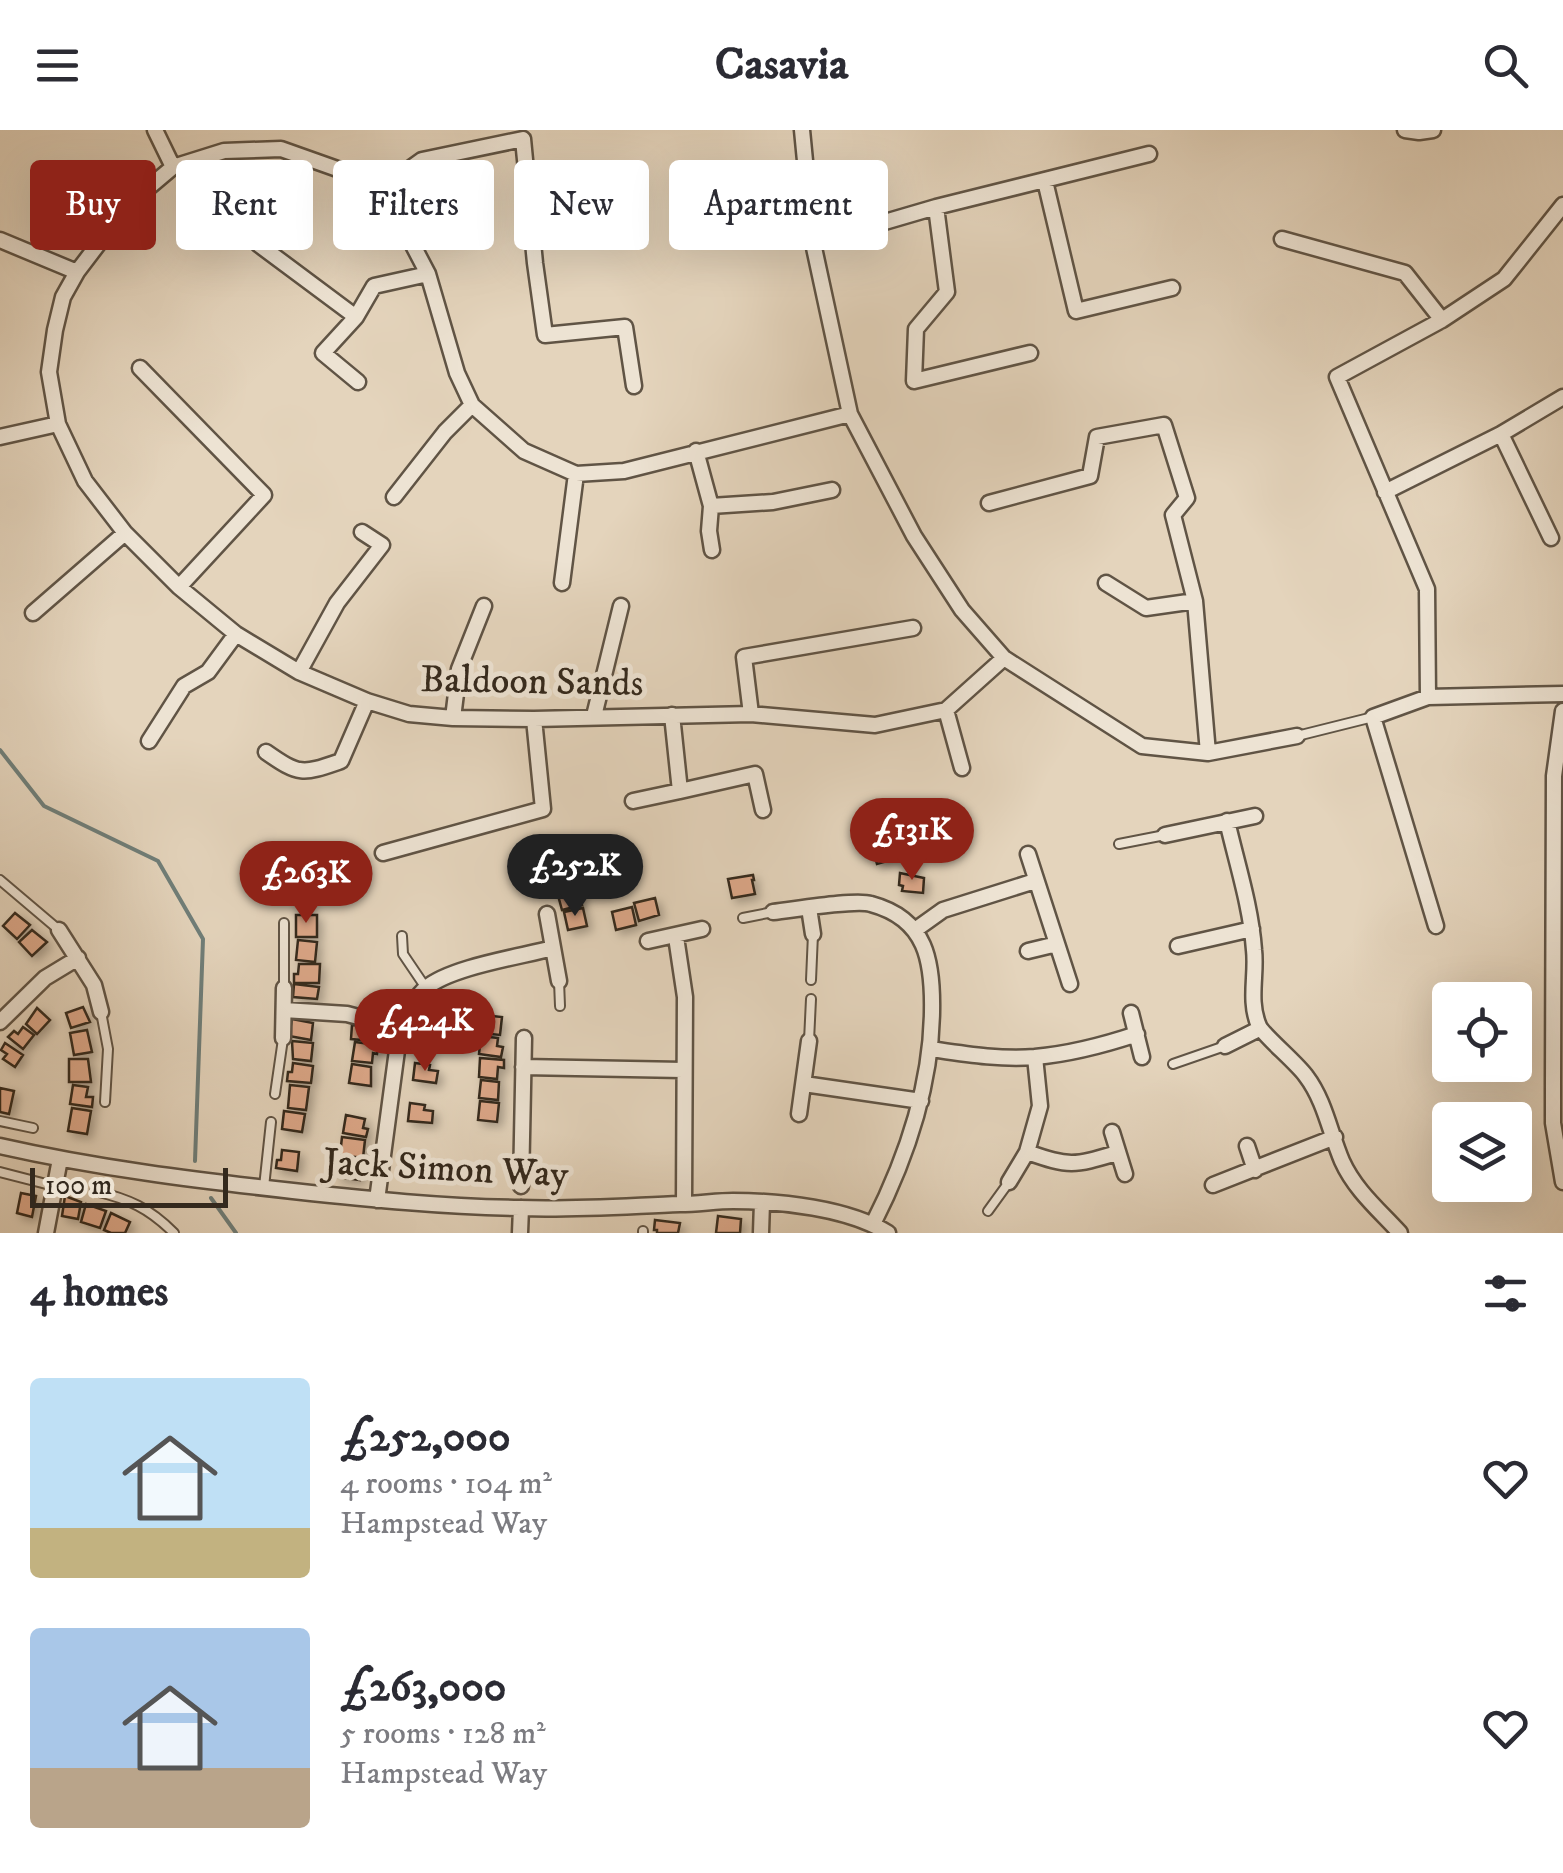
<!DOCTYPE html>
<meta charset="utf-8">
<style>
body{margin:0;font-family:"IM FELL DW Pica",serif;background:#f7f7f7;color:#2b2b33;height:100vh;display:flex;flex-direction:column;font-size:38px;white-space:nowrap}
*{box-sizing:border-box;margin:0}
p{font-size:32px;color:#7c7c81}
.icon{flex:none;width:55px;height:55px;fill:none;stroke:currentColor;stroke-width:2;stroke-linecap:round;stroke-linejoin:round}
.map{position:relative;height:1103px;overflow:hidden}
.side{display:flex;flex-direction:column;background:#fff;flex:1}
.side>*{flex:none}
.guide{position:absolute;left:30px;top:30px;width:1000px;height:90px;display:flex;gap:20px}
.controls{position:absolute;left:1432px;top:852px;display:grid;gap:20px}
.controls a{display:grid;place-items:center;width:100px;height:100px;border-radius:10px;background:#fff;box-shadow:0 10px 40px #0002;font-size:50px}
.scale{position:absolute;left:30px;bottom:25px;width:198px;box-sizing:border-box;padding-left:10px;border:5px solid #34291d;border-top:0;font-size:28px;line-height:35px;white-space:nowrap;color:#34291d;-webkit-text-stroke:8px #ede3d3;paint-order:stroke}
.price{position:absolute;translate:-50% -85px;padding:0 22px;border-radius:35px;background:#8f2418;color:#fff;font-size:32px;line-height:65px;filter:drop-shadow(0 2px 5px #0008)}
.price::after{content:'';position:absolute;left:50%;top:60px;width:30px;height:22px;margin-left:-15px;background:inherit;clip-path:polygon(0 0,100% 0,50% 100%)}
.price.on{background:#222;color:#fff}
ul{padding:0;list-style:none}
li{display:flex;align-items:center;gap:30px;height:250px;padding:0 30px}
li span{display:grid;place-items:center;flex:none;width:280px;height:200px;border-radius:10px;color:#555}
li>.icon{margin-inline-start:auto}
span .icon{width:120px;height:120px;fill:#fffc;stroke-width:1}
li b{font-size:42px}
h2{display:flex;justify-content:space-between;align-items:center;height:120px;padding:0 30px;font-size:42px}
.pill{padding:0 35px;border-radius:10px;background:#fff;box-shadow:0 10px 40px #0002;font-size:35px;line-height:90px}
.pill.on{background:#8f2418;color:#fff}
header{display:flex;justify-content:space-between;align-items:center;height:130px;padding:0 30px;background:#fff;font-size:45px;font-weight:700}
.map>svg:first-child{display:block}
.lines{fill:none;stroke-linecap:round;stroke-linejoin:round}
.stream{stroke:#6f7e79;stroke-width:4}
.building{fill:#dca788;stroke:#34291d;stroke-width:2.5;filter:url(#shadow)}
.service-casing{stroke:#605445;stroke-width:12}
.minor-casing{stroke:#605445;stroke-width:19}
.service{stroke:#ede3d3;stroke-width:8}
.minor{stroke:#ede3d3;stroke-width:14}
.labels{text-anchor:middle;stroke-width:10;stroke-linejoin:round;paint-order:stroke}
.street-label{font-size:38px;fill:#34291d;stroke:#ede3d3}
</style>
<header><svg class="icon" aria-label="menu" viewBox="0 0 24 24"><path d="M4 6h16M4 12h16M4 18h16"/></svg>Casavia<svg class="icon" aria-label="search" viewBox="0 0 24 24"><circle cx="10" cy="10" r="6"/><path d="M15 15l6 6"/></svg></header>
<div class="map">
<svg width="1563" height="1103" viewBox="0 0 1563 1103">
<defs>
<filter id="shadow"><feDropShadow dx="4.5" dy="4.5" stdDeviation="5" flood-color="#0004"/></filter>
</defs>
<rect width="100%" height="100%" fill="#e4d4bc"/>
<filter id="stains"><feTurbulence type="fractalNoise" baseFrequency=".002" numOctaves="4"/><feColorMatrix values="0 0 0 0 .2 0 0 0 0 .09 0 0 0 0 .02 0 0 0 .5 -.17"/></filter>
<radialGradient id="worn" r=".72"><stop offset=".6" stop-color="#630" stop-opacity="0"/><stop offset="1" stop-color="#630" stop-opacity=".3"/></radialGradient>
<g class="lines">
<path class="stream" d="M0 620 44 676 158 731 203 809 195 1031
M211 1068 236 1103"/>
</g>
<path class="building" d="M892 709 898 728 877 734 872 715Z
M900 743 924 748 923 763 902 761 903 756 899 755Z
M753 745 754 750H752L755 764 732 768 728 749Z
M577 753 582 775 562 780 556 758Z
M655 768 659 785 639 791 634 773Z
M632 777 636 795 616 800 612 782Z
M583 778 587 796 568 800 564 782Z
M15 783 30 795 17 809 3 796Z
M296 785H317V807H296Z
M32 800 47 812 32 826 19 812Z
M298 810 317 812 315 832 296 830Z
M299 834H320L319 853H294V844H298Z
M294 854 319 857 317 869 293 867Z
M83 877 90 892 71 898 66 883Z
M37 878 50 890 37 904 26 894Z
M483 885 502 887 500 905 481 903Z
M292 889 313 893 311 910 289 906Z
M352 895 375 897 373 911 351 909Z
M23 897 34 905 23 919 8 907 14 901 18 904Z
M87 900 92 922 74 925 70 903Z
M481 906 498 908 497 916 503 917 501 927 479 924Z
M292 911 313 913 311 931 293 929Z
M355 912 378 915 377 924 373 923 372 933 352 931Z
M5 913 23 925 15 937 3 929 7 924 1 920Z
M480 928 504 930V938L498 937 497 949 479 947Z
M69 929H88L91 952H69Z
M293 933 313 936 311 953 287 951 288 942H292Z
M415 933 430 935 429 940 438 941 436 953 413 950Z
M352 934 371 937V956L349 953Z
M481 950 499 952 498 970 479 968Z
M73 955 88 957 86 967H93L92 977 70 974Z
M290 955 309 957 306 980 288 978Z
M0 958 14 961 9 984 0 982Z
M480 971 499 973 497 992 478 990Z
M410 973 425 975 424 980 433 981 432 993 408 991Z
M72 978 91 981 87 1004 68 1001Z
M284 981 305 984 302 1002 282 999Z
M346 985 365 989 363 998 368 999 366 1007 343 1003Z
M342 1007 365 1010 363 1028 340 1025Z
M282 1020 299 1022 297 1041 276 1038 277 1030H281Z
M340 1029 363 1032 360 1050 338 1047Z
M21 1063 36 1066 32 1087 17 1083Z
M65 1066 81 1072 78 1089 62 1086Z
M86 1074 106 1081 100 1098 81 1092Z
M111 1083 130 1092 125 1103H111L104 1100Z
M718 1086 741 1089 740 1103H716Z
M655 1090 680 1093 678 1103H657V1100H654Z"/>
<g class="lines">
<defs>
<path id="service" d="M1297 606 1373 587
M1119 714 1165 705
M0 750 59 800
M743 788 773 782
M284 793V858
M402 806 403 824 426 858
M811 850 813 804
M559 851 560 876
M101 882 108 919 105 972
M809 911 811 869
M1173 934 1225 916
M275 964 283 909
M0 991 33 998
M0 1042 54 1056
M264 1057 271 992
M95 1061C129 1069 149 1078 174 1103
M988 1081 1009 1052
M643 1103V1101"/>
<path id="minor" d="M155 0 173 37
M802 0 813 113 850 284 914 406 962 480 1004 528 1142 616 1208 623 1297 606
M1405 0 1419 2 1433 0
M1045 51 1076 181 1172 158
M383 58 422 30 523 9 535 133 545 205 625 197 634 256
M936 77 947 162 916 199 914 251 1030 223
M1282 109 1405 143 1442 190 1504 149 1563 75
M0 110 77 142
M813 113 936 77 1149 24
M258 114 356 187 374 156 428 144
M356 187 323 223 358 252
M140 238 264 365 179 457
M850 284 624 341 576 344 524 321 472 275 457 243 428 144 383 58 343 41 281 19 224 21 173 37 128 75 77 142 63 167 55 200 49 242 58 294 85 351 125 403 179 457 236 504 299 542 367 571 409 584 453 588 534 589 751 584 875 595 946 580 1004 528
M1501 304 1551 408
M0 307 58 294
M696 321 711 376 773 372 832 360
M1385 362 1501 304 1563 267
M394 367 445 302 472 275
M989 373 1090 346 1097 307 1164 295 1187 368 1173 385 1195 471 1208 623
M711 376 709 401 712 420
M562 453 576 344
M1106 453 1146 478 1195 471
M33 483 125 403
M299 542 337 473 382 415 362 402
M1428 567 1427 459 1337 247 1442 190
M946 580 962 638
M1563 581 1554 646 1553 955V993L1563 1052
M751 584 744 527 913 498
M672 585 680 661 755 644 763 680
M594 586 621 476
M453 588 459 539 484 476
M149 611 184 556 208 542 236 504
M266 622C300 646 303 644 341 631L367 571
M633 671 680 661
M1227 691C1237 734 1251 777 1254 820 1257 844 1248 871 1259 896 1263 905 1297 933 1306 946 1325 971 1330 1003 1342 1031 1355 1060 1379 1080 1400 1103
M1165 705 1255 686
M383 723 543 679 534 589
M1028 724 1070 854
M809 778 813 804
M773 782C793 780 855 769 871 774 927 789 933 832 932 882 931 957 907 1027 873 1094
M547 784 559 851
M1436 796 1373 587 1428 567 1563 564
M59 800 94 855 101 882
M915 800 943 780 1035 751
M676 807 685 867 684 1074
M648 811 702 799
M1178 816 1252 799
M1028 821 1057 814
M284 880 347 884 400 898
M1131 883 1142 927
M0 892 45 848 78 828
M283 908 284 858
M1225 916 1259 899
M931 919C965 924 1001 930 1035 927 1069 924 1104 915 1137 904
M523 937 683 940
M804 954 921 971
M799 984 809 911
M1112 1002 1125 1044
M0 1016C97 1038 194 1050 293 1061 368 1069 444 1077 520 1078 573 1080 627 1076 680 1074 698 1074 716 1071 733 1071 780 1071 848 1078 888 1103
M1247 1016 1255 1040
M1027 1022C1070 1037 1073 1036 1117 1023
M1009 1052 1027 1022 1040 976 1035 927
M1213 1055 1335 1007
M521 1056 524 908
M377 1070 400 898C407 885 414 868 426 858 451 837 519 827 553 818
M46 1103 60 1029
M520 1103 521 1078
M761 1103 762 1072"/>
</defs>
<use href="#service" class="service-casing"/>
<use href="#minor" class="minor-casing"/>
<use href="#service" class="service"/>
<use href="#minor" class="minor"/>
</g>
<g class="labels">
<g class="street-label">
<text transform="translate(532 550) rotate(1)" y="13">Baldoon Sands</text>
<text transform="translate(446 1037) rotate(3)" y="13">Jack Simon Way</text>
</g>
</g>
<rect width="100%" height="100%" filter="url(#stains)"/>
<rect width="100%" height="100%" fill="url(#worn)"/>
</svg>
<div class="controls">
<a><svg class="icon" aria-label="locate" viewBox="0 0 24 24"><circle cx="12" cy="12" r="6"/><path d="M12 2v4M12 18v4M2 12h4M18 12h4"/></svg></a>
<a><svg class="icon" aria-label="layers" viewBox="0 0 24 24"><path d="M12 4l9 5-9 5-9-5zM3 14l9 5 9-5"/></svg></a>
</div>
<div class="scale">100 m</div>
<b class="price" style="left:912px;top:753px">£131K</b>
<b class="price on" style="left:575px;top:789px">£252K</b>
<b class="price" style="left:306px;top:796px">£263K</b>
<b class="price" style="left:425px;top:944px">£424K</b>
<div class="guide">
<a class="pill on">Buy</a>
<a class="pill">Rent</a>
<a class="pill">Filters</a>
<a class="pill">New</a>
<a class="pill">Apartment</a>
</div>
</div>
<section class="side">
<h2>4 homes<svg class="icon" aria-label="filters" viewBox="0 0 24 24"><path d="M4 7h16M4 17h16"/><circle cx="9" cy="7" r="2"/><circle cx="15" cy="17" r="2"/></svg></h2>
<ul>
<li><span style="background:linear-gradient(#bfe0f5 75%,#c2b280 0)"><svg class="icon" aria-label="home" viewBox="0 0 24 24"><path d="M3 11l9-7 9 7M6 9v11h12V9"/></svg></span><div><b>£252,000</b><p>4 rooms · 104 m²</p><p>Hampstead Way</p></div><svg class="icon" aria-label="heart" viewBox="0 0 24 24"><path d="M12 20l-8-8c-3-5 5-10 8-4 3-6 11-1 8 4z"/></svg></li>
<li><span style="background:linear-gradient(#a9c7e8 70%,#b9a48a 0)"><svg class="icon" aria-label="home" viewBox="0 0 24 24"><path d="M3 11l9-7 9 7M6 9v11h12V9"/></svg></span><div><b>£263,000</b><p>5 rooms · 128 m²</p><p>Hampstead Way</p></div><svg class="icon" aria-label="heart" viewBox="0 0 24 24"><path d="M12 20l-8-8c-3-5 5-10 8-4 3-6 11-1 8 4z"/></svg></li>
</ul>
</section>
